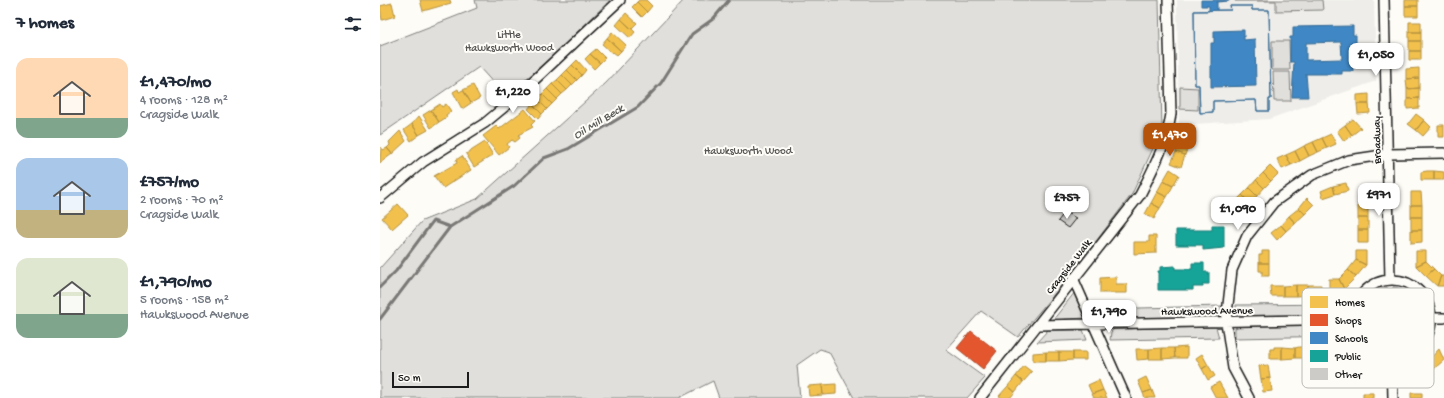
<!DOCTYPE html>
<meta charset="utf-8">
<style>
body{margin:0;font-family:"Gochi Hand",sans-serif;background:#f2f2f3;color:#1f2937;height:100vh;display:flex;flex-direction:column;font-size:15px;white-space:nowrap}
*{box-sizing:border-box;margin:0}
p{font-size:13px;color:#747a83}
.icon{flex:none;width:22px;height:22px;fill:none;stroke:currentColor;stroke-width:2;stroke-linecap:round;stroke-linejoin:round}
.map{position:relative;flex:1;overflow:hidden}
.drawer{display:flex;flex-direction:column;background:#fff;width:380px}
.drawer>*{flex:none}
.scale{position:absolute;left:12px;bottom:10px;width:77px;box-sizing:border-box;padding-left:4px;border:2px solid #1c1c1c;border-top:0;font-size:11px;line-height:14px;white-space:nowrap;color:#1c1c1c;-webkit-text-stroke:3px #fdfcf7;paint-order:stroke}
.price{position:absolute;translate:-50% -34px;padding:0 9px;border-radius:8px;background:#fff;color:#222;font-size:13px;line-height:26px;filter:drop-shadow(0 1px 2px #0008)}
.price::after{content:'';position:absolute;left:50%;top:24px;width:12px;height:9px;margin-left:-6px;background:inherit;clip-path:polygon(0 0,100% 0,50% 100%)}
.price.active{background:#b45309;color:#fff}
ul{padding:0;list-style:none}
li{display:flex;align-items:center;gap:12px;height:100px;padding:0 16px}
li span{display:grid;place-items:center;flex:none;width:112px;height:80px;border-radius:12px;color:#555}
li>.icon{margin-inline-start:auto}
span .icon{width:48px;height:48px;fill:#fffc;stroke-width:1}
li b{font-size:17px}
h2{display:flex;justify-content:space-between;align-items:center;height:48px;padding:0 16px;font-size:17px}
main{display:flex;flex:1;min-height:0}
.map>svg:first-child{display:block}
.built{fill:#eeede9}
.green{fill:#e0dfdb;stroke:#7e7e7c}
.homes{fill:#f2c14e;stroke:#b2903f}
.shops{fill:#e4572e;stroke:#a84529}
.schools{fill:#3f88c5;stroke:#346892;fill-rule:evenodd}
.public{fill:#17a398;stroke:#187a73}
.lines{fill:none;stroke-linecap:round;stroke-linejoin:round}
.stream{stroke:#797876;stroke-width:3}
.building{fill:#cccbc8;stroke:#1c1c1c}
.street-casing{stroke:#1c1c1c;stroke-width:12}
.street{stroke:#fdfcf7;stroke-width:9}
.labels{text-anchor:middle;stroke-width:4;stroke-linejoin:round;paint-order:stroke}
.park-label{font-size:11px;fill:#575655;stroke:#fdfcf7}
.street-label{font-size:11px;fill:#1c1c1c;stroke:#fdfcf7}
.water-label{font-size:12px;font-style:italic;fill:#5a5a58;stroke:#fdfcf7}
.key{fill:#fdfcf7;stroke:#bab9b5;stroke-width:1}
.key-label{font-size:11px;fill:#1c1c1c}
</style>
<main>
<section class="drawer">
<h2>7 homes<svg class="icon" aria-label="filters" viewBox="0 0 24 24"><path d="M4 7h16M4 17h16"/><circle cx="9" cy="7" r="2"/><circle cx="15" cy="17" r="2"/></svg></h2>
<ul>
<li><span style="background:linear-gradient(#ffd9b3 75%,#7fa58c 0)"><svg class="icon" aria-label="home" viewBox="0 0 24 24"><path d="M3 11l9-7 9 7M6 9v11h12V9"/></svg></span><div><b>£1,470/mo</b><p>4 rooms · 128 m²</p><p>Cragside Walk</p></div></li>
<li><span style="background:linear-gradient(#a9c7e8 65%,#c2b280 0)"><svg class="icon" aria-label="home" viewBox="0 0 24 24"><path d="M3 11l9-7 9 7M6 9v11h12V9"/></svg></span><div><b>£757/mo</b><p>2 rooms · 70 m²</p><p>Cragside Walk</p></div></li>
<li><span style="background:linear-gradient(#dfe7d0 70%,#7fa58c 0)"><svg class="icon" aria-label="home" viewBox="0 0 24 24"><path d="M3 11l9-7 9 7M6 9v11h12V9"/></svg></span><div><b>£1,790/mo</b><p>5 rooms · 158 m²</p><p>Hawkswood Avenue</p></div></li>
</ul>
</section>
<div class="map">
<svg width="1064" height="398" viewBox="0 0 1064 398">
<rect width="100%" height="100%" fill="#fdfcf7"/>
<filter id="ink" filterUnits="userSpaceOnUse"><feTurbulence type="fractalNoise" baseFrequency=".025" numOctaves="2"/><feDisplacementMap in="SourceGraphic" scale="8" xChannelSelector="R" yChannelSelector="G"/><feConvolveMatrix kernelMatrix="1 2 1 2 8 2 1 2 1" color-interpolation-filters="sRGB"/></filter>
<g filter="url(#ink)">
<path class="built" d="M797 0H994L996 81 889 119 799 125Z"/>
<path class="green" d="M95 0H230L180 49 126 97 99 67 0 135V46L97 8Z
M304 0H779L782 129 752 194 691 274 638 337 601 311 566 350 605 378 587 398H474L449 352 440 349 417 365 420 398H339L333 381 299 398H0V268L42 221 97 199 226 83Z
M855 0H942L943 10 896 11V1H855Z
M892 41H909L910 70H892Z
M893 72H910L911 101H894Z
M800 87 818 88V110L800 109Z
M1007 287 1008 308 1001 315 980 316C980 300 993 290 1007 287Z
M1013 287C1028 289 1043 300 1043 316H1022L1019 311 1013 308Z
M695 292 705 318 673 320Z
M966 304 964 315 859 316 856 312V305Z
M842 306 840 313 836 317 725 319 722 317 718 309Z
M963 325 966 336 855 338V328L859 326Z
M836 327 839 338 730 340 731 332 734 329Z
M668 330H703L707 340 657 342Z"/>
<path class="homes" d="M40 0H70L71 3 43 11Z
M259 0H266L272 6 267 12 257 2Z
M1025 0H1038V6H1025Z
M257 2 267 12 262 17 252 7Z
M12 3 15 16 2 20 0 6Z
M1025 6H1038V16H1025Z
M246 13 257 23 251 29 241 19Z
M241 19 255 32 250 38 236 25Z
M1029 22H1041V32H1029Z
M232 32 246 45 241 51 227 38Z
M1029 32H1041V41H1029Z
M227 38 241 51 237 55 233 52 232 53 222 44Z
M1029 41H1041V51H1029Z
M216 49 225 58 220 63 210 54Z
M1029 51H1041V60H1029Z
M210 54 220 63 214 69 205 59Z
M197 60 206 70 202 75 192 65Z
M192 65 202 75 197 80 187 70Z
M1039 68V78L1026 79V69Z
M187 70 197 80 192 85 182 75Z
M182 75 192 85 187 90 177 80Z
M1039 78V88L1027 89 1026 79Z
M177 80 187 90 182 94 172 84Z
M172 84 182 94 177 99 167 89Z
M93 85 100 98 91 103 83 90Z
M1039 88V98L1027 99V89Z
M78 89 79 92 83 90 91 103 82 109 73 92Z
M167 89 177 99 172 104 162 94Z
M162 94 172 104 167 109 157 99Z
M989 94V104H977V95Z
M1039 98V108L1027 109V99Z
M157 99 167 109 162 114 152 104Z
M60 104 62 107 66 104 71 111 66 115 67 117 59 122 51 110Z
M152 104 162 114 158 119 148 109Z
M977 104H989L990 113 978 114Z
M145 109 155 121 151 125 153 127 138 135 140 138 135 142 132 140 127 144 129 147 119 155 103 136 116 126 119 129Z
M51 110 59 122 51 128 43 115Z
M1036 114 1044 120 1036 130 1028 124Z
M39 116 48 130 39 135 32 124Z
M973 119 981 128 972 135 965 125Z
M1044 120 1051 127 1043 136 1036 130Z
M32 124 39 135 31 141 24 130Z
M965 125 972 135 964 141 957 131Z
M1058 125H1064V137H1058Z
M804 129 813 133 809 144 800 141Z
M20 131 26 141 12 154 7 148 10 145 9 142Z
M951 134 956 144 947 148 942 138Z
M942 138 947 148 938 152 933 142Z
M800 141 809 144 805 155 796 152Z
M105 142 113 155 94 167 86 154Z
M933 142 938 152 929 156 924 146Z
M924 146 929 156 920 161 915 151Z
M1 147 3 150 7 148 12 154 0 163Z
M915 151 920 161 911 165 906 155Z
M796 152 805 155 801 167 791 163Z
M906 155 911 165 902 169 897 159Z
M82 156 91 170 63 188 54 176 77 163 76 160Z
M890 166 898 174 891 181 883 173Z
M790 169 799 175 793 186 783 181Z
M1047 171H1054V180H1041V172Z
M1054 171 1064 172V180H1054Z
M883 173 891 181 884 188 876 180Z
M876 180 884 188 877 196 869 188Z
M783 181 793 186 787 197 777 192Z
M966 183 968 191 955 194 953 186Z
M953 186 955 194 943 198 941 191Z
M869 188 877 196 870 203 862 195Z
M777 192 787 197 780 208 771 203Z
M978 192H988V205H978Z
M1031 192H1041L1042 205H1031Z
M862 195 870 203 863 210 855 202Z
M927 198 934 205 925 214 919 208Z
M855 202 863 210 856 217 848 209Z
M771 203 780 208 774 219 765 214Z
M18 204 28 215 12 229 2 218Z
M978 205H988V218H978Z
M1031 205H1042V217H1031Z
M919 208 925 214 915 223 909 216Z
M909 216 915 223 906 231 901 225Z
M1031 217H1042V230H1031Z
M978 218H988V230H978Z
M901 225 906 231 897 240 891 233Z
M978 230H988V243H978Z
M1031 230H1042V242L1031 243Z
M769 236H776V253L754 254V242H769Z
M882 251H889V263H879V255H882Z
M976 251H986V265L976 260Z
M1036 251H1046V261L1036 266Z
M976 260 986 265 976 277 968 270Z
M1046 261 1054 269 1046 276 1036 266Z
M879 263H889V276H882V271H879Z
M1054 269 1061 276 1057 286 1046 276Z
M968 270 976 277 964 289 959 279Z
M1061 276H1064V286H1057Z
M736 277V284H747V293H720V278Z
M949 279H959L964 289H949Z
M916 285V296H903V286Z
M916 285H928L929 295 916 296Z
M928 285H941V295H929Z
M890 286H903V296H891Z
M807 347V358H795L794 348Z
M894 347H902V359H890V349H894Z
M902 347 915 348V358L902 359Z
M919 347H928V358H915V348Z
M782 348V359H769V349Z
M782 348H794L795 358 782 359Z
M756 349H769V359L757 360Z
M1059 349 1064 360 1055 368 1048 361Z
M666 352V361H653V353Z
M666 352H679V361H666Z
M679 352H693V360L679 361Z
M693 352H706V360H693Z
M822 354 828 365 822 369 816 358Z
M1048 361 1055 368 1046 378 1037 372Z
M828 365 835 376 828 380 822 369Z
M888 365 890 378 881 379 879 366Z
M644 366 652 372 643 382 636 376Z
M636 376 643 382 635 392 628 386Z
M766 377 772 390 763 393 758 381Z
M890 378 892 391 883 392 881 379Z
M719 380 723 390 712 394 708 385Z
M839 382 848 398H836L830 387Z
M456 384V394L443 395 442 385Z
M442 385 443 395 429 396 428 386Z
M628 386 635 392 630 398H622L619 396Z
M723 390 727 398H714L712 394Z
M772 390 775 398H765L763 393Z
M983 393H993V398H983Z
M1031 393H1042V398H1031Z"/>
<path class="shops" d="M591 331 617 351 603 369 577 348Z"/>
<path class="schools" d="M821 0H849V1L837 2V10H851L850 6H872V10H889L891 99H889V111H877L876 100 833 101V112L820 113 819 85H815L814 11H829V6H821Z
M850 6H872V10H889L891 99H889V111H877L876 100 833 101V112L820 113 819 85H815L814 11 851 10ZM864 30V40L875 39 876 86 831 87V43H834V31Z
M973 26V35H976V60H973V71H962V74H926L928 97H912L914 62H910V37H913V27ZM961 42 962 59 926 60V43Z"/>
<path class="public" d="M832 225H844V248L823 250V245H796V230H832Z
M812 263H824V272H829V284H823V287H813V290H778V271H780V267L795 266V269H812Z"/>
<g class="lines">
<path class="stream" d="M0 287 16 271 53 221 70 227
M0 319 70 227 134 186 164 158 188 149 258 107 281 83 312 34 333 19 349 0"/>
</g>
<path class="building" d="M685 212 696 218 688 228 678 221Z"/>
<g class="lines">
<defs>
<path id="street" d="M1004 0 1010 280
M0 198 43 162 105 123 134 99 240 0
M693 278 746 398
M973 319a39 39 0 1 1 78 0a39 39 0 1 1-78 0Z
M1050 318H1064
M658 325 972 319
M1012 358 1013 398
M600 398 760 195C773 169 787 143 791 114L788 0
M869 398 853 368 846 322 852 270 867 236 894 202 932 175 969 160 1009 154 1064 153"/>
</defs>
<use href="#street" class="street-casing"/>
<use href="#street" class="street"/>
</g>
</g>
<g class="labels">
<g class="park-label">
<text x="129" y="38">Little<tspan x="129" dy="13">Hawksworth Wood</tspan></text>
<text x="368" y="154">Hawksworth Wood</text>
</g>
<g class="street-label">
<text transform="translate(996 140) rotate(-91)" y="4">Broadway</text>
<text transform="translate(688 266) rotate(-52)" y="4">Cragside Walk</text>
<text transform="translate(827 310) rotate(-1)" y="4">Hawkswood Avenue</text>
</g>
<g class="water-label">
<text transform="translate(218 121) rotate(-31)" y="4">Oil Mill Beck</text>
</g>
</g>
<rect x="922" y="288" width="132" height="100" rx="6" class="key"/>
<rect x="930" y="296" width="18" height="12" fill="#f2c14e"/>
<rect x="930" y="314" width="18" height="12" fill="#e4572e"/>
<rect x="930" y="332" width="18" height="12" fill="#3f88c5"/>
<rect x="930" y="350" width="18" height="12" fill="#17a398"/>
<rect x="930" y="368" width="18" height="12" fill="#cccbc8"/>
<g class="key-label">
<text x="955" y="306">Homes</text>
<text x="955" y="324">Shops</text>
<text x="955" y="342">Schools</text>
<text x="955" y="360">Public</text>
<text x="955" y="378">Other</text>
</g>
</svg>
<div class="scale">50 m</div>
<b class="price" style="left:996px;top:77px">£1,050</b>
<b class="price" style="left:133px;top:114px">£1,220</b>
<b class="price active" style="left:790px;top:157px">£1,470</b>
<b class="price" style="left:999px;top:217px">£971</b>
<b class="price" style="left:687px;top:220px">£757</b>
<b class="price" style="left:858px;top:231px">£1,090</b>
<b class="price" style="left:729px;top:334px">£1,790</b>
</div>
</main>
